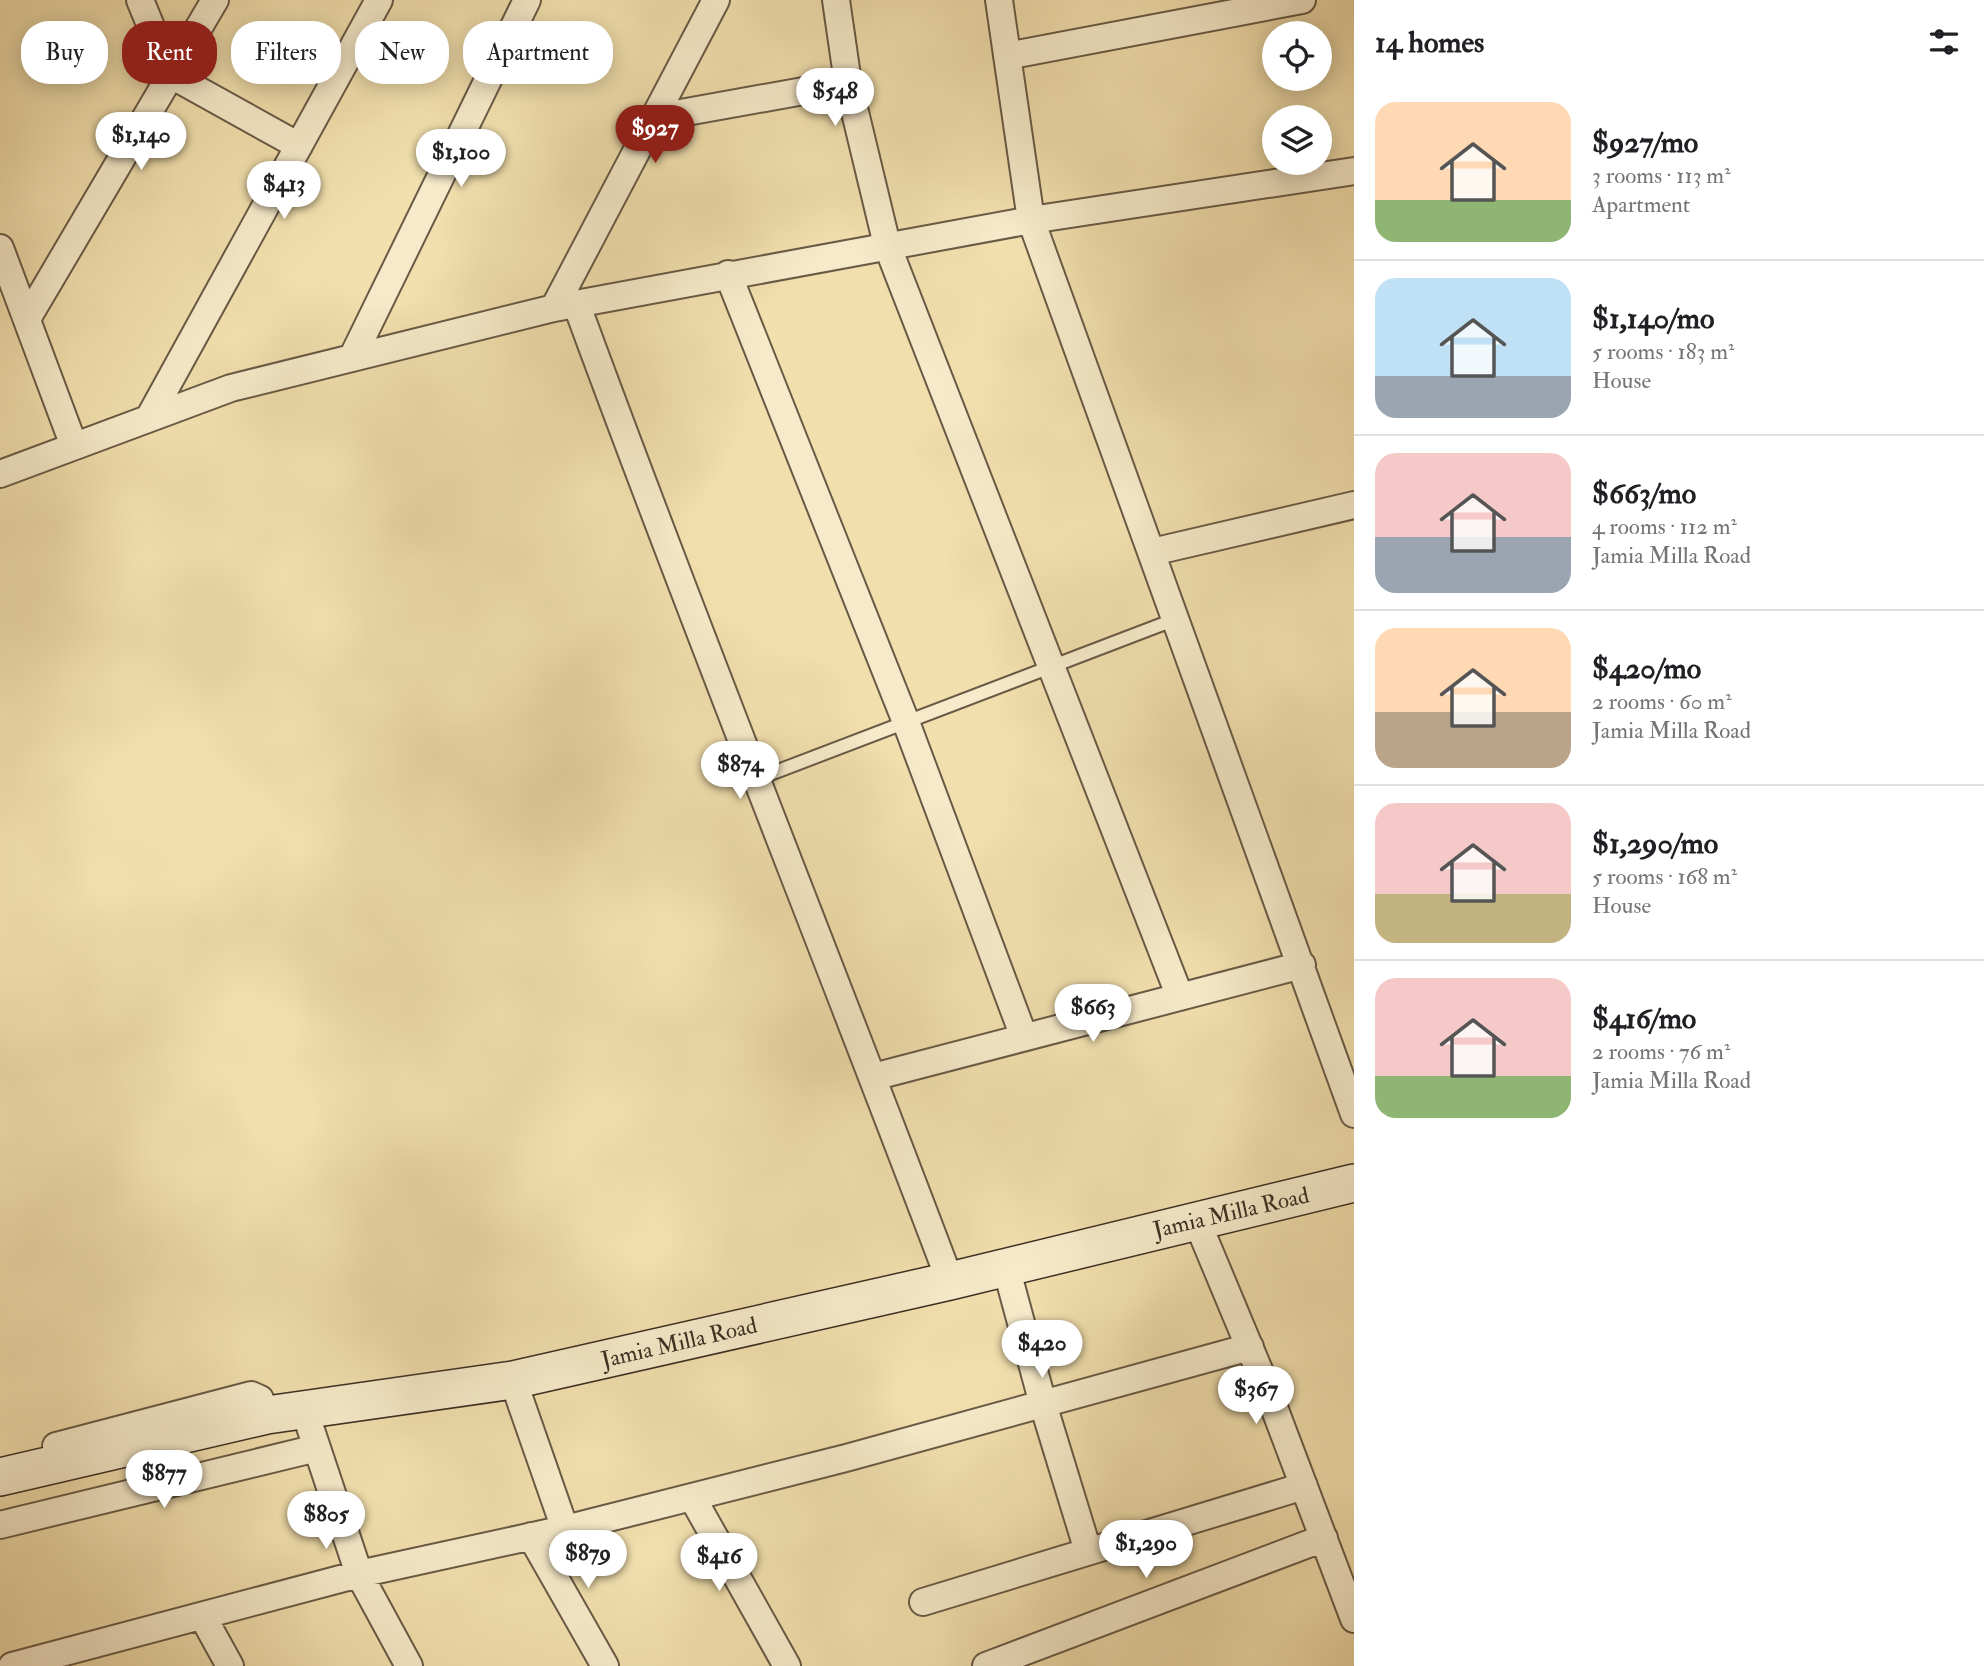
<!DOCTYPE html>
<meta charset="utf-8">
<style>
body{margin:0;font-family:"IM FELL Double Pica",serif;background:#f6f6f6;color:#202124;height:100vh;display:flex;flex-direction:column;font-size:26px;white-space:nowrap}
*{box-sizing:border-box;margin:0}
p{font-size:23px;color:#757577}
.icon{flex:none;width:38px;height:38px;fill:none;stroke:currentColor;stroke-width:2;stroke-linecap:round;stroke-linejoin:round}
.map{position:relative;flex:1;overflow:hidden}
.drawer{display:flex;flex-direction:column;background:#fff;width:630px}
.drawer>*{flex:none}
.banner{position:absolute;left:21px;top:21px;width:665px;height:63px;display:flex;gap:14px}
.tools{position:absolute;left:1262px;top:21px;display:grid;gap:14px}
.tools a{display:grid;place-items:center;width:70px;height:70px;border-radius:50%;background:#fff;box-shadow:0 4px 18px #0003;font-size:35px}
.price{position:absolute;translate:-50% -60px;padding:0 16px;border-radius:24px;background:#fff;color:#222;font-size:23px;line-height:46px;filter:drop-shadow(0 2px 4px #0008)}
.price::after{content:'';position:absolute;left:50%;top:42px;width:21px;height:16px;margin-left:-10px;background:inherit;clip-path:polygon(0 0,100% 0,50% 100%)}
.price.current{background:#8f2418;color:#fff}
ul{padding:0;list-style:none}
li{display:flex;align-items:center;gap:21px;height:175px;padding:0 21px}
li+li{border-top:2px solid #e0e0e0}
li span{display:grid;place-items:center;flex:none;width:196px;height:140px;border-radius:21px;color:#555}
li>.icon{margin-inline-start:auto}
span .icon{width:84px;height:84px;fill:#fffc;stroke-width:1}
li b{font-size:30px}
h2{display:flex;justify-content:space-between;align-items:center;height:84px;padding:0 21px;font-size:30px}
.chip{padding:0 24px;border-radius:28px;background:#fff;box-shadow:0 4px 18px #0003;font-size:24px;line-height:63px}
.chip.current{background:#8f2418;color:#fff}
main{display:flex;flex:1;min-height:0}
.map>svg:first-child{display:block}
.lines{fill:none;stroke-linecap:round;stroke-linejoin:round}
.lane-casing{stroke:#695a46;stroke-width:16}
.street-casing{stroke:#695a46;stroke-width:30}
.secondary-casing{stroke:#3c2e23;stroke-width:40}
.lane{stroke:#f6eaca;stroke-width:12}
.street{stroke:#f6eaca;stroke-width:26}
.secondary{stroke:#f6eaca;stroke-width:37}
.labels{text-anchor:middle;stroke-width:6;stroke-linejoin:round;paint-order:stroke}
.street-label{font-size:23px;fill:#3c2e23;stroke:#f6eaca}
</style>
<main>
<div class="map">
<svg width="1354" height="1666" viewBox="0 0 1354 1666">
<rect width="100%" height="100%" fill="#f1dfad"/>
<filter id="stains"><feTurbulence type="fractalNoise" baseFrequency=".00286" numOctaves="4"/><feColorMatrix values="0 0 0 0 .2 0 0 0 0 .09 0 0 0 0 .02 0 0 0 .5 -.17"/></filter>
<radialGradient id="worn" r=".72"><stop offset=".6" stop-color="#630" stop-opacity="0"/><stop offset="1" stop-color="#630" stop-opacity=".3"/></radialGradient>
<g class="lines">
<defs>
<path id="lane" d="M757 779 1176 619"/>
<path id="street" d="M140 0 171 75 299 146
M836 0 848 83 887 245 1180 997
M999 0 1031 220 1354 1114
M1007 56 1302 0
M653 118 848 83
M0 248 74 446
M728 274 906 722 1024 1037
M576 303C696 631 827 955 950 1281
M554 308 716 0
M27 319 215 0
M352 358 527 0
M149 418 379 0
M0 474 231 388 554 308 1031 220 1354 171
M1152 552 1354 505
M873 1077 1302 965
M1196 1219 1269 1394 1354 1619
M1006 1267 1043 1404 1088 1551
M513 1380 565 1529
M304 1409 359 1574 409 1666
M56 1446 251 1395 260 1399 267 1415
M692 1497 787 1666
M0 1525 317 1448
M531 1536 605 1666
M923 1602 1304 1486
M203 1617 230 1666
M12 1666 359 1574 565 1529 846 1458 1250 1347
M986 1666 1324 1538"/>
<path id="secondary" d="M0 1477 267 1415 513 1380 950 1281 1354 1183"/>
</defs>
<use href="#lane" class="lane-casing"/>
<use href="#street" class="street-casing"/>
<use href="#secondary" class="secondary-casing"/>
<use href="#lane" class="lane"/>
<use href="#street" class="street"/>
<use href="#secondary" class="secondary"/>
</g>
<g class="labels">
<g class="street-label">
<text transform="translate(1231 1212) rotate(-13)" y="8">Jamia Milla Road</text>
<text transform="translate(679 1342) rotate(-13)" y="8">Jamia Milla Road</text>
</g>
</g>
<rect width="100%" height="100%" filter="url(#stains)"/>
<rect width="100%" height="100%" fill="url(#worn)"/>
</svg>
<div class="tools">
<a><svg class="icon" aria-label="locate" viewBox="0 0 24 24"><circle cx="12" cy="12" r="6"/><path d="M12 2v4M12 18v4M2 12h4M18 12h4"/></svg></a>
<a><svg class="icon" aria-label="layers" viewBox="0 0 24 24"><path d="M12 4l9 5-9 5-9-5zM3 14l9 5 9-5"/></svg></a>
</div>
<b class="price" style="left:835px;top:128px">$548</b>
<b class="price current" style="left:655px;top:165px">$927</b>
<b class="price" style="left:141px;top:172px">$1,140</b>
<b class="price" style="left:461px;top:189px">$1,100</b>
<b class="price" style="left:284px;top:221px">$413</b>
<b class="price" style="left:740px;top:801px">$874</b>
<b class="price" style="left:1093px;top:1044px">$663</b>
<b class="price" style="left:1042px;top:1380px">$420</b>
<b class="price" style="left:1256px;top:1426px">$367</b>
<b class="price" style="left:164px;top:1510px">$877</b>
<b class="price" style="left:326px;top:1551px">$805</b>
<b class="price" style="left:1146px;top:1580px">$1,290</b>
<b class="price" style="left:588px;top:1590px">$879</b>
<b class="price" style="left:719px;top:1593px">$416</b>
<div class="banner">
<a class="chip">Buy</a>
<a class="chip current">Rent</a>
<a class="chip">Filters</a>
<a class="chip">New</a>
<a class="chip">Apartment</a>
</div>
</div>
<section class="drawer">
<h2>14 homes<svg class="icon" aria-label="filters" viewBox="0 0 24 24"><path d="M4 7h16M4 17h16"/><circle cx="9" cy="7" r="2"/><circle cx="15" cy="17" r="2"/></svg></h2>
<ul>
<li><span style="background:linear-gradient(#ffd9b3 70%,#8fb573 0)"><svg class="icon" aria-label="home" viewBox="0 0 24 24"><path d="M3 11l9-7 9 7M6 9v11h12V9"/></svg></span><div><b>$927/mo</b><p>3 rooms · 113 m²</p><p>Apartment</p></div></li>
<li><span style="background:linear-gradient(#bfe0f5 70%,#9aa5b1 0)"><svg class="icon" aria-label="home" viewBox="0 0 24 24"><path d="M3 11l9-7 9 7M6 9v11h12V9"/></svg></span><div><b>$1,140/mo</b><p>5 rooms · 183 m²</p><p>House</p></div></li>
<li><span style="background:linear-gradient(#f6c9c9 60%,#9aa5b1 0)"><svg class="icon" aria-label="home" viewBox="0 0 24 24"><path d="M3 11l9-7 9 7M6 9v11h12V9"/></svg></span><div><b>$663/mo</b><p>4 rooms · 112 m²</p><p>Jamia Milla Road</p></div></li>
<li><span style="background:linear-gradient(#ffd9b3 60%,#b9a48a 0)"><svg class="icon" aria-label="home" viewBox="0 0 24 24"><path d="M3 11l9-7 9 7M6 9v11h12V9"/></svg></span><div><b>$420/mo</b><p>2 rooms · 60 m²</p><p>Jamia Milla Road</p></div></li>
<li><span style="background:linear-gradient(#f6c9c9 65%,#c2b280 0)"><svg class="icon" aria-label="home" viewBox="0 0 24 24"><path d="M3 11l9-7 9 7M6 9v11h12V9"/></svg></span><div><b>$1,290/mo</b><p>5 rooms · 168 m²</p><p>House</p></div></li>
<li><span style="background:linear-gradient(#f6c9c9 70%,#8fb573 0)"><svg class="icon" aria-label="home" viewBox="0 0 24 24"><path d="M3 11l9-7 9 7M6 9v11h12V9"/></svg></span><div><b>$416/mo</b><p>2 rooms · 76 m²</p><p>Jamia Milla Road</p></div></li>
</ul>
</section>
</main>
